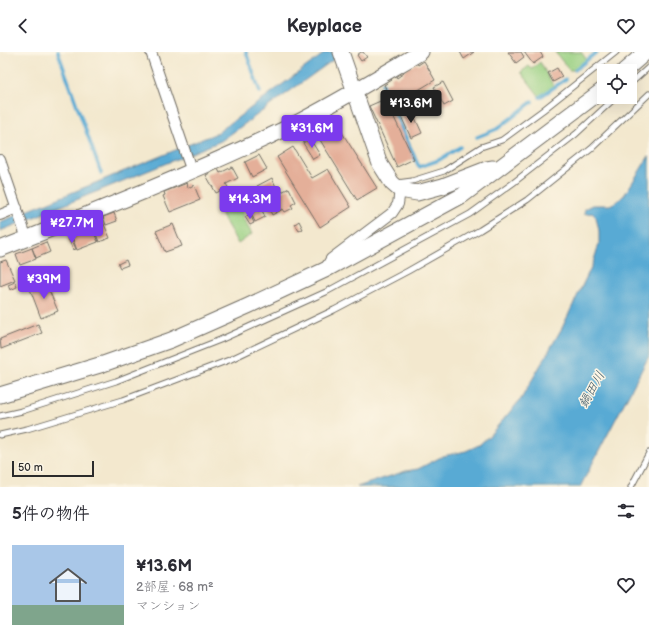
<!DOCTYPE html>
<html lang="ja">
<meta charset="utf-8">
<style>
body{margin:0;font-family:"Balsamiq Sans","Klee One",sans-serif;background:#f2f2f3;color:#2b2b33;height:100vh;display:flex;flex-direction:column;font-size:15px;white-space:nowrap}
*{box-sizing:border-box;margin:0}
p{font-size:13px;color:#7c7c81}
.icon{flex:none;width:22px;height:22px;fill:none;stroke:currentColor;stroke-width:2;stroke-linecap:round;stroke-linejoin:round}
.map{position:relative;height:435px;overflow:hidden}
.details{display:flex;flex-direction:column;background:#fff;flex:1}
.details>*{flex:none}
.controls{position:absolute;left:597px;top:12px;display:grid;gap:8px}
.controls a{display:grid;place-items:center;width:40px;height:40px;border-radius:0px;background:#fff;box-shadow:0 4px 16px #0002;font-size:20px}
.scale{position:absolute;left:12px;bottom:10px;width:82px;box-sizing:border-box;padding-left:4px;border:2px solid #2b2b2b;border-top:0;font-size:11px;line-height:14px;white-space:nowrap;color:#2b2b2b;-webkit-text-stroke:3px #fcf5e5;paint-order:stroke}
.price{position:absolute;translate:-50% -34px;padding:0 9px;border-radius:4px;background:#7c3aed;color:#fff;font-size:13px;line-height:26px;filter:drop-shadow(0 1px 2px #0008)}
.price::after{content:'';position:absolute;left:50%;top:24px;width:12px;height:9px;margin-left:-6px;background:inherit;clip-path:polygon(0 0,100% 0,50% 100%)}
.price.current{background:#222;color:#fff}
ul{padding:0;list-style:none}
li{display:flex;align-items:center;gap:12px;height:100px;padding:0 12px}
li+li{border-top:1px solid #e1e1e2}
li span{display:grid;place-items:center;flex:none;width:112px;height:80px;border-radius:0px;color:#555}
li>.icon{margin-inline-start:auto}
span .icon{width:48px;height:48px;fill:#fffc;stroke-width:1}
li b{font-size:17px}
h2{display:flex;justify-content:space-between;align-items:center;height:48px;padding:0 12px;font-size:17px}
header{display:flex;justify-content:space-between;align-items:center;height:52px;padding:0 12px;background:#fff;font-size:18px;font-weight:700}
.map>svg:first-child{display:block}
.green{fill:#99d082;stroke:#627e56}
.water{fill:#59aad4;stroke:#426a80}
.lines{fill:none;stroke-linecap:round;stroke-linejoin:round}
.stream{stroke:#59aad4;stroke-width:3.5}
.building{fill:#e4af99}
.lane-casing{stroke:#716d64;stroke-width:7}
.street-casing{stroke:#716d64;stroke-width:12}
.secondary-casing{stroke:#716d64;stroke-width:17}
.lane{stroke:#fff;stroke-width:5}
.street{stroke:#fff;stroke-width:10}
.secondary{stroke:#fff;stroke-width:15}
.labels{text-anchor:middle;stroke-width:3;stroke-linejoin:round;paint-order:stroke}
.water-label{font-size:13px;font-style:italic;fill:#3b5766;stroke:#fcf5e5}
</style>
<header><svg class="icon" aria-label="back" viewBox="0 0 24 24"><path d="M15 5l-7 7 7 7"/></svg>Keyplace<svg class="icon" aria-label="heart" viewBox="0 0 24 24"><path d="M12 20l-8-8c-3-5 5-10 8-4 3-6 11-1 8 4z"/></svg></header>
<div class="map">
<svg width="649" height="435" viewBox="0 0 649 435">
<rect width="100%" height="100%" fill="#fcf5e5"/>
<filter id="ink" filterUnits="userSpaceOnUse"><feTurbulence type="fractalNoise" baseFrequency=".025" numOctaves="2"/><feDisplacementMap in="SourceGraphic" scale="8" xChannelSelector="R" yChannelSelector="G"/><feConvolveMatrix kernelMatrix="1 2 1 2 8 2 1 2 1" color-interpolation-filters="sRGB"/></filter>
<filter id="wash" filterUnits="userSpaceOnUse"><feTurbulence type="fractalNoise" baseFrequency=".012" numOctaves="4" result="noise"/><feDisplacementMap in="SourceGraphic" scale="16" xChannelSelector="R" yChannelSelector="G"/><feGaussianBlur stdDeviation="0.9" result="paint"/><feColorMatrix in="noise" values="0 0 0 0 0 0 0 0 0 0 0 0 0 0 0 0 0 1.4 0 .05"/><feComposite in="paint" operator="in"/></filter>
<g filter="url(#wash)">
<rect width="100%" height="100%" fill="#f3e8ce"/>
<path class="green" d="M555 0H581L587 8 575 18H569Z
M540 10 554 35 540 45 521 20 529 14 532 17Z
M242 149 243 166 252 182 238 192 220 160Z"/>
<path class="water" d="M326 0H344L221 89 0 179V170L217 81Z
M649 104V304L580 435H357L406 419 418 417 443 404 466 399 479 393 489 384 521 347 562 276 593 211 599 192V179L596 165 592 161 587 162 584 161 585 157 593 153H610L619 148 625 142Z"/>
<g class="lines">
<path class="stream" d="M58 0 101 121
M246 0 260 40
M575 18 597 0
M382 32 419 115 439 108 460 95
M540 45 566 27
M477 85 497 77 532 50"/>
</g>
<g id="blocks">
<path class="building" d="M361 0H363L367 5 361 9 357 3Z
M460 0H474L464 7Z
M508 0H521L524 5 516 11Z
M524 0H540L543 5 533 12Z
M424 9 435 28 395 52 384 33 392 28 390 26 395 23 397 26 404 21 403 19 417 11 418 13Z
M557 16 562 25 553 30 548 21Z
M443 30 453 49 444 54 434 35Z
M385 47 414 107 397 115 369 54Z
M411 57 422 81 411 86 400 62Z
M336 71 377 136 357 148 317 83Z
M310 87 320 103 313 107 303 91Z
M293 95 312 126 328 117 351 155 320 175 277 105Z
M259 103 267 117 252 125 245 110Z
M232 115 238 126 226 132 228 135 216 141 206 123 218 117 220 121Z
M272 126 277 137 262 145 257 134Z
M187 131 188 136 194 133 200 148 170 160 163 144 165 143 164 140Z
M289 136 296 150 291 153 293 156 285 160 283 157 272 163 265 149Z
M261 156 265 165 255 170 251 161Z
M114 161 117 169 106 173 103 165Z
M250 162 254 171 250 173 245 165Z
M299 169 303 177 299 179 295 172Z
M103 170 110 186 99 190 93 174Z
M90 171 98 190 77 198 70 180 74 178 73 176Z
M173 172 182 194 165 200 156 179Z
M71 185 76 197 73 198 68 186Z
M46 190 50 200 36 206 32 196Z
M32 196 36 207 20 213 16 202Z
M6 208 15 228 0 234V210Z
M126 208 128 213 120 216 118 212Z
M15 230 17 235 10 238 8 233Z
M46 231 58 259 41 266 30 237Z
M38 272 42 281 1 297 0 287Z"/>
</g>
</g>
<g filter="url(#ink)">
<use href="#blocks" fill-opacity="0" stroke="#716d64" stroke-width="1"/>
<g class="lines">
<defs>
<path id="lane" d="M630 32 649 15
M397 131 412 129 444 119 481 95 502 88 543 58 616 0
M0 364 22 359 116 329 220 288 326 240 470 162 513 131 576 82 616 45
M0 383 27 377 123 348 229 308 334 258 408 219 480 178 527 148 591 97 649 42
M631 435 649 401"/>
<path id="street" d="M151 0 192 120
M0 108 27 187
M0 163 17 156
M327 214 331 207 392 161 398 152 400 138"/>
<path id="secondary" d="M341 0 380 112 392 131 400 138 417 141 443 134 487 117 493 116
M624 19 646 0
M0 197C97 159 193 121 287 76 333 53 377 26 421 0
M0 343 103 312 171 288 248 254 325 218 463 143 604 37"/>
</defs>
<use href="#lane" class="lane-casing"/>
<use href="#street" class="street-casing"/>
<use href="#secondary" class="secondary-casing"/>
<use href="#lane" class="lane"/>
<use href="#street" class="street"/>
<use href="#secondary" class="secondary"/>
</g>
</g>
<g class="labels">
<g class="water-label">
<text transform="translate(591 337) rotate(-60)" y="5">鍋田川</text>
</g>
</g>
</svg>
<div class="controls">
<a><svg class="icon" aria-label="locate" viewBox="0 0 24 24"><circle cx="12" cy="12" r="6"/><path d="M12 2v4M12 18v4M2 12h4M18 12h4"/></svg></a>
</div>
<div class="scale">50 m</div>
<b class="price current" style="left:411px;top:72px">¥13.6M</b>
<b class="price" style="left:312px;top:97px">¥31.6M</b>
<b class="price" style="left:250px;top:168px">¥14.3M</b>
<b class="price" style="left:72px;top:192px">¥27.7M</b>
<b class="price" style="left:44px;top:248px">¥39M</b>
</div>
<section class="details">
<h2>5件の物件<svg class="icon" aria-label="filters" viewBox="0 0 24 24"><path d="M4 7h16M4 17h16"/><circle cx="9" cy="7" r="2"/><circle cx="15" cy="17" r="2"/></svg></h2>
<ul>
<li><span style="background:linear-gradient(#a9c7e8 75%,#7fa58c 0)"><svg class="icon" aria-label="home" viewBox="0 0 24 24"><path d="M3 11l9-7 9 7M6 9v11h12V9"/></svg></span><div><b>¥13.6M</b><p>2部屋 · 68 m²</p><p>マンション</p></div><svg class="icon" aria-label="heart" viewBox="0 0 24 24"><path d="M12 20l-8-8c-3-5 5-10 8-4 3-6 11-1 8 4z"/></svg></li>
</ul>
</section>
